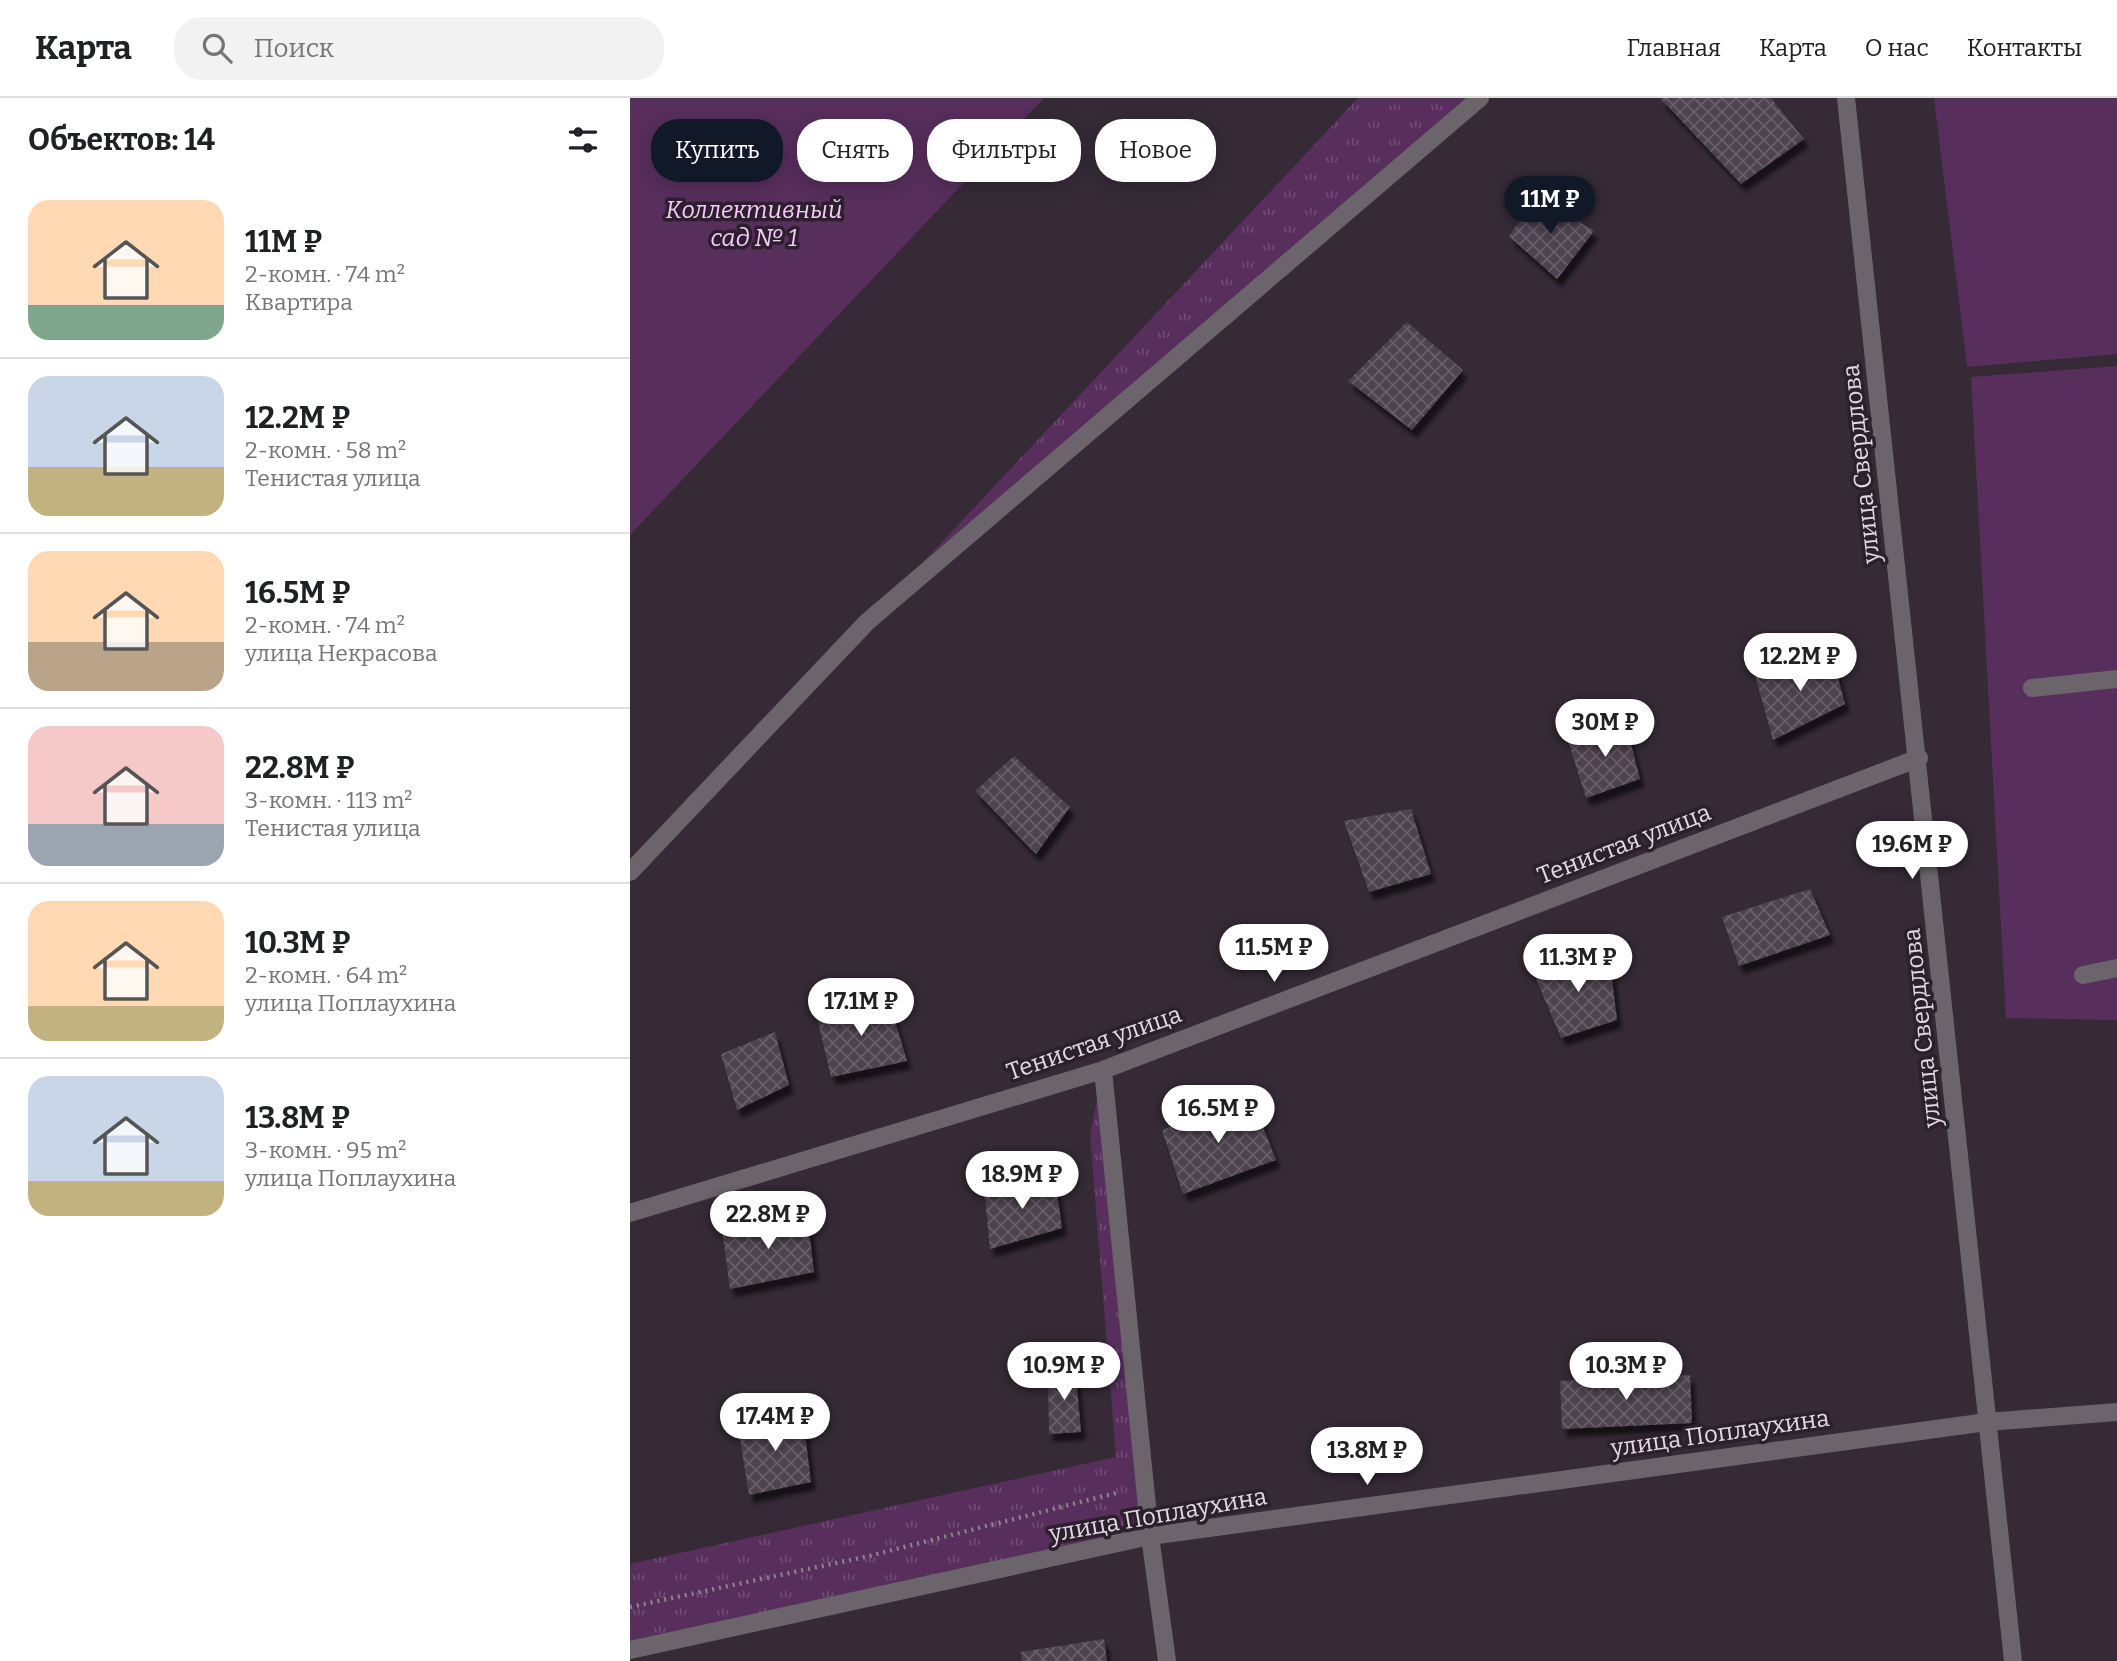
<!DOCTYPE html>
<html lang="ru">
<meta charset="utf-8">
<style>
body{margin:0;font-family:Bitter,serif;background:#f2f2f2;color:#202124;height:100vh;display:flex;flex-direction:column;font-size:26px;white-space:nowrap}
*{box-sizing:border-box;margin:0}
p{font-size:23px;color:#757577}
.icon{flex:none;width:38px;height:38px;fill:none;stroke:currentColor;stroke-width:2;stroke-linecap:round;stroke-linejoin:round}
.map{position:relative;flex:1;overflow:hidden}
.sheet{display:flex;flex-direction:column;background:#fff;width:630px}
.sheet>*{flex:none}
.top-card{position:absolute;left:21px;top:21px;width:665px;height:63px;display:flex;gap:14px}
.price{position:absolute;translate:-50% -60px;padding:0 16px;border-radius:24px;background:#fff;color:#222;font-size:23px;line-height:46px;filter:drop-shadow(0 2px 4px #0008)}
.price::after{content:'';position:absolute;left:50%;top:42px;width:21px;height:16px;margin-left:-10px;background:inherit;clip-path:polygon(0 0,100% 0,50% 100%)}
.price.active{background:#111827;color:#fff}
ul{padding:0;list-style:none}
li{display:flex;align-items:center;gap:21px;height:175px;padding:0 28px}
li+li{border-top:2px solid #e0e0e0}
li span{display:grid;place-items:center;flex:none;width:196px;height:140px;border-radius:21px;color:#555}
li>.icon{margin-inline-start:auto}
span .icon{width:84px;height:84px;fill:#fffc;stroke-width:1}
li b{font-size:30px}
h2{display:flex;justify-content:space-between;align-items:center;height:84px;padding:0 28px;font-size:30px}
.chip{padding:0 24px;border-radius:28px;background:#fff;box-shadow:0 4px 18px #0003;font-size:24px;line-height:63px}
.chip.active{background:#111827;color:#fff}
header{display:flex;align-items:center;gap:42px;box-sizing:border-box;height:98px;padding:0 35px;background:#fff;border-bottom:2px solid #e0e0e0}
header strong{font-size:33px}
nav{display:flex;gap:38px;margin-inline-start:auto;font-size:24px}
.search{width:490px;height:63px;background:#f2f2f2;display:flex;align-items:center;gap:18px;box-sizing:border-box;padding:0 24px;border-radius:28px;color:#757577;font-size:26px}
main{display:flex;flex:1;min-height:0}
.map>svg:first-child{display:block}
.grass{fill:url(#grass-tufts)}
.garden{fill:#572e5c}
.building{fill:url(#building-cross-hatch);filter:url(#shadow)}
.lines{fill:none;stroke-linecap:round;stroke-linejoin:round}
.path{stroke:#8e848e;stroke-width:4.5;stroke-dasharray:2 5;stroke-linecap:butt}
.minor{stroke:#6b656b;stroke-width:18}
.labels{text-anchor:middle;stroke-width:7;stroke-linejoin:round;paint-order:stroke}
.park-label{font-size:24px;font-style:italic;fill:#f7c9fc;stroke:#2b202c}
.street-label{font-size:24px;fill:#e2dae2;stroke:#2b202c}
</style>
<header>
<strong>Карта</strong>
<div class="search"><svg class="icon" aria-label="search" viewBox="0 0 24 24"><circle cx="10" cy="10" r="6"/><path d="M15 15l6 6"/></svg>Поиск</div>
<nav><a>Главная</a><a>Карта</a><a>О нас</a><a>Контакты</a></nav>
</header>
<main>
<section class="sheet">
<h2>Объектов: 14<svg class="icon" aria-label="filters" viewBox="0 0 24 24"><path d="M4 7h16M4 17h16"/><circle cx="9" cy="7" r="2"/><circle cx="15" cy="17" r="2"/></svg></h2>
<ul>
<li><span style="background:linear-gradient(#ffd9b3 75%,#7fa58c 0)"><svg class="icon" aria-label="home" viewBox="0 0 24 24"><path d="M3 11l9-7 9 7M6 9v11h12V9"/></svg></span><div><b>11M ₽</b><p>2-комн. · 74 m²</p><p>Квартира</p></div></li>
<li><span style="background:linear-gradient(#c9d6e8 65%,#c2b280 0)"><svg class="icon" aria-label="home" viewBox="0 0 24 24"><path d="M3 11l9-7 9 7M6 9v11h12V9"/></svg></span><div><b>12.2M ₽</b><p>2-комн. · 58 m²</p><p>Тенистая улица</p></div></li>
<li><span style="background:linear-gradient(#ffd9b3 65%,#b9a48a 0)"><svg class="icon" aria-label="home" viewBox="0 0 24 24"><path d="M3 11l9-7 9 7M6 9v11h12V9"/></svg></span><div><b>16.5M ₽</b><p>2-комн. · 74 m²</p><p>улица Некрасова</p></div></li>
<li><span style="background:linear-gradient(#f6c9c9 70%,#9aa5b1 0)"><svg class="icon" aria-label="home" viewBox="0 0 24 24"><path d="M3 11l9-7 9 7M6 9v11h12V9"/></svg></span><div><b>22.8M ₽</b><p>3-комн. · 113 m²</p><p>Тенистая улица</p></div></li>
<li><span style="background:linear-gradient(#ffd9b3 75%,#c2b280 0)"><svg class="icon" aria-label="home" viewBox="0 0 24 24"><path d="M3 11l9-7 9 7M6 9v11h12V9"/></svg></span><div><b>10.3M ₽</b><p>2-комн. · 64 m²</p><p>улица Поплаухина</p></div></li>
<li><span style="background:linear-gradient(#c9d6e8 75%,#c2b280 0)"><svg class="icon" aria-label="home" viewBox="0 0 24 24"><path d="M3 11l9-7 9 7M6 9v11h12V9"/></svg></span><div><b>13.8M ₽</b><p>3-комн. · 95 m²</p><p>улица Поплаухина</p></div></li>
</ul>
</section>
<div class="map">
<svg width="1487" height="1563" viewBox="0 0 1487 1563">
<defs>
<pattern id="grass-tufts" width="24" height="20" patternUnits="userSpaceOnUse" patternTransform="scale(1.75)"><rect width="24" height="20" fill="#572e5c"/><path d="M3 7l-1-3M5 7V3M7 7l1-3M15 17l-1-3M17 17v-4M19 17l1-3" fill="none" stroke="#6f4c73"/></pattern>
<pattern id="building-cross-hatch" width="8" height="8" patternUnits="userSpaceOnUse" patternTransform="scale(1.75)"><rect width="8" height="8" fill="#4f4350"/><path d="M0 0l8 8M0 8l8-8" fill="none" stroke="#685e69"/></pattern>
<filter id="shadow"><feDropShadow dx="4.5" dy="8" stdDeviation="2" flood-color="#0009"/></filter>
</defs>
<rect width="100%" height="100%" fill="#352a36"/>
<path class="grass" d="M728 0H850L237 524Z
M473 972 520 1438 0 1552V1466L486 1359 460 1037Z"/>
<path class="garden" d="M0 0H414L0 437Z
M1304 0H1487V256L1337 269Z
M1487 268V922L1376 920 1341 279Z"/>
<path class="building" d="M1030 0H1141L1174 41 1111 86Z
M908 98 964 133 927 181 879 138Z
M777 224 833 272 782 332 718 283Z
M1201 553 1215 606 1143 642 1125 577Z
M994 619 1010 681 956 700 939 646Z
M384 658 440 709 406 756 345 693Z
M781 711 801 776 739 794 714 723Z
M1180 791 1200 837 1109 868 1092 819Z
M979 857 987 922 931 940 901 869Z
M258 900 277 963 201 979 186 915Z
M145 934 159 987 107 1012 91 956Z
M621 998 646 1062 553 1096 532 1032Z
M425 1081 432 1130 360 1151 354 1090Z
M177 1115 184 1174 100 1191 92 1130Z
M445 1266 451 1334 419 1336 418 1275Z
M1060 1277 1062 1325 932 1331 930 1283Z
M172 1312 181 1384 119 1397 108 1328Z
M474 1541 477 1563H392L391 1554Z"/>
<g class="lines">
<path class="path" d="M0 1509 239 1458 486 1395"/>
<path class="minor" d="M1216 0 1383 1563
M1402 590 1487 581
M0 774 237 524 850 0
M1453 877 1487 870
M473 972 520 1438 537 1563
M0 1115 473 972 1289 660
M0 1552 520 1438 1357 1324 1487 1314"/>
</g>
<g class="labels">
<g class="park-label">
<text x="124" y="120">Коллективный<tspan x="124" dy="28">сад № 1</tspan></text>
</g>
<g class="street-label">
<text transform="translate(1231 366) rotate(-96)" y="8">улица Свердлова</text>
<text transform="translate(994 746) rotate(-21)" y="8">Тенистая улица</text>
<text transform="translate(1292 930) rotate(-96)" y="8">улица Свердлова</text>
<text transform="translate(464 945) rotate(-19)" y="8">Тенистая улица</text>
<text transform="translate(1090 1335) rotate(-8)" y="8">улица Поплаухина</text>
<text transform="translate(528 1417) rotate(-10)" y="8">улица Поплаухина</text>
</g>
</g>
</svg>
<b class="price active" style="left:920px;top:138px">11M ₽</b>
<b class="price" style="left:1170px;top:595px">12.2M ₽</b>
<b class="price" style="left:975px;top:661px">30M ₽</b>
<b class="price" style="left:1282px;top:783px">19.6M ₽</b>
<b class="price" style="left:644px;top:886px">11.5M ₽</b>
<b class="price" style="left:948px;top:896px">11.3M ₽</b>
<b class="price" style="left:231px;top:940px">17.1M ₽</b>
<b class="price" style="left:588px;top:1047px">16.5M ₽</b>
<b class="price" style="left:392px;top:1113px">18.9M ₽</b>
<b class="price" style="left:138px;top:1153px">22.8M ₽</b>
<b class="price" style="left:434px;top:1304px">10.9M ₽</b>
<b class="price" style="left:996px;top:1304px">10.3M ₽</b>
<b class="price" style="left:145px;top:1355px">17.4M ₽</b>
<b class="price" style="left:737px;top:1389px">13.8M ₽</b>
<div class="top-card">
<a class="chip active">Купить</a>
<a class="chip">Снять</a>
<a class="chip">Фильтры</a>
<a class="chip">Новое</a>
</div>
</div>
</main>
